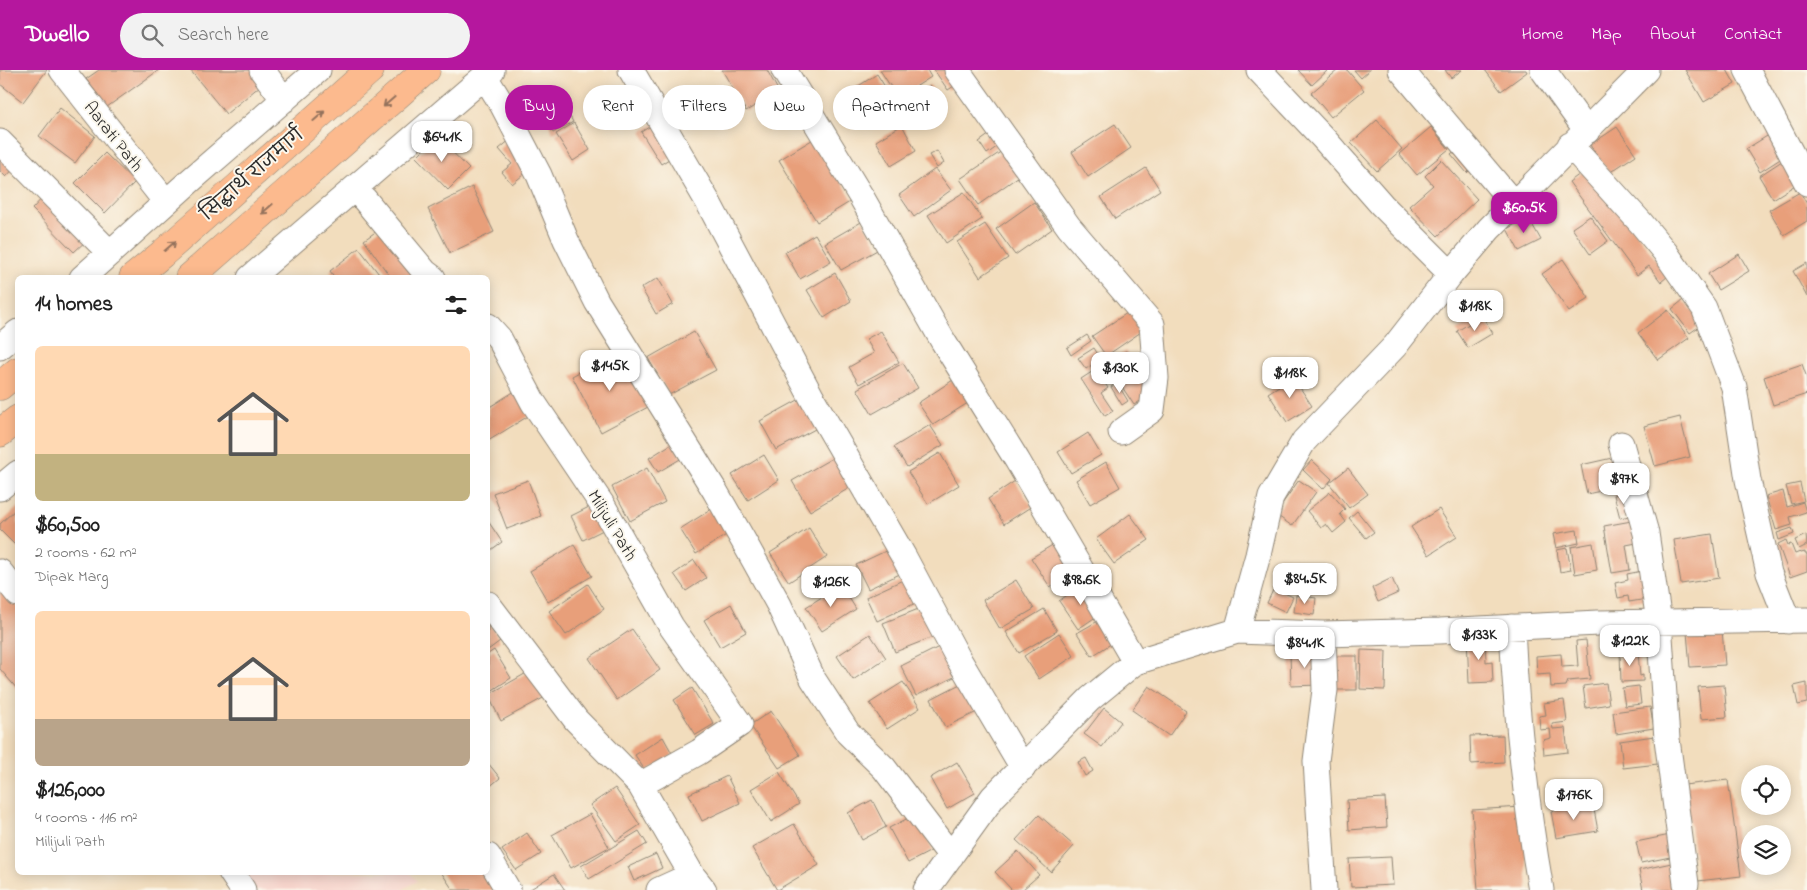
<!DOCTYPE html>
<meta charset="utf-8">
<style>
body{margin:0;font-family:"Indie Flower","Playpen Sans Deva",sans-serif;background:#f2f2f2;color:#222;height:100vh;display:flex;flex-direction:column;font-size:19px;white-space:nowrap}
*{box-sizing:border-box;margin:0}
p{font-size:16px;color:#767676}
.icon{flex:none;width:28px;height:28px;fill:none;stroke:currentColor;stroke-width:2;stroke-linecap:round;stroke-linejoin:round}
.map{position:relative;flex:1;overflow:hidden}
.drawer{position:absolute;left:15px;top:205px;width:475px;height:600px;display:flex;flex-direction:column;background:#fff;border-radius:8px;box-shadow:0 2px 12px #0003}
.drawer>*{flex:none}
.top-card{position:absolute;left:505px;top:15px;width:475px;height:45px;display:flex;gap:10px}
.fabs{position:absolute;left:1741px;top:695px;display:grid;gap:10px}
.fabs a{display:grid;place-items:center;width:50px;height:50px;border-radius:50%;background:#fff;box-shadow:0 2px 12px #0003;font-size:25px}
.price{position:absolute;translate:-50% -42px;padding:0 11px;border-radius:10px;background:#fff;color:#222;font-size:16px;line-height:32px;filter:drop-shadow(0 1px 2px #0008)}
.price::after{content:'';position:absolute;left:50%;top:30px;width:15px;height:11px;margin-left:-8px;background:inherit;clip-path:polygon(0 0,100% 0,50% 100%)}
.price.on{background:#b5179e;color:#fff}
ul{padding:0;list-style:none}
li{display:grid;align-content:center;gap:10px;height:265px;padding:0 20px}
li span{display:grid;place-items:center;height:155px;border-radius:8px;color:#555}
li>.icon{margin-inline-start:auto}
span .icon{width:90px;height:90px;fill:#fffc;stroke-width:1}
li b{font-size:21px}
h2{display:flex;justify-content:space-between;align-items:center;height:60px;padding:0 20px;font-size:21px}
.tag{padding:0 18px;border-radius:22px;background:#fff;box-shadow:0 2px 12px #0003;font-size:18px;line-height:45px}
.tag.on{background:#b5179e;color:#fff}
header{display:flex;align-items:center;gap:30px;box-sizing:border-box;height:70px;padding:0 25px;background:#b5179e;color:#fff}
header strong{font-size:24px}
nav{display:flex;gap:28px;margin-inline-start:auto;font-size:18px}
.search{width:350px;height:45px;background:#f2f2f2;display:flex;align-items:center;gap:12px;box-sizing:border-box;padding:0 18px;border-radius:28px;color:#767676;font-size:19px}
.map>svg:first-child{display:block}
.built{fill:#f7d1c9}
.building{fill:#e89f7a}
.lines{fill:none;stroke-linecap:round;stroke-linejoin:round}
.minor-casing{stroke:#8e8474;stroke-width:27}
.highway-casing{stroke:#8e8474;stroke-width:29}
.minor{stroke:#fff;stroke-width:25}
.highway{stroke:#fcba8e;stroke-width:28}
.oneway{stroke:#94725c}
.labels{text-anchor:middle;stroke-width:4;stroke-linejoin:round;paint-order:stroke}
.street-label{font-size:18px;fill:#2b2b2b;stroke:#fbf7ec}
</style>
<header>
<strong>Dwello</strong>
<div class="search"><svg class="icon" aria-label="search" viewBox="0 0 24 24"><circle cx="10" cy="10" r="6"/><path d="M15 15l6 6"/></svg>Search here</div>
<nav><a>Home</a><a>Map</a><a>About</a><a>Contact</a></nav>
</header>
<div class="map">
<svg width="1807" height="820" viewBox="0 0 1807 820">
<rect width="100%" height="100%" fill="#fbf7ec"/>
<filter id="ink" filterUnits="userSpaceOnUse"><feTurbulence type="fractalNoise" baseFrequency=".02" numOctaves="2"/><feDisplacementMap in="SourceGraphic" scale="10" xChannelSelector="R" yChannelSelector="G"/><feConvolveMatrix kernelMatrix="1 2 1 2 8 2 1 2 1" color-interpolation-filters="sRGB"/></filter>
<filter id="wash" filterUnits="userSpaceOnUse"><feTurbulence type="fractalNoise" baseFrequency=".0096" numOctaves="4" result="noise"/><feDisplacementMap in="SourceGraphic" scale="20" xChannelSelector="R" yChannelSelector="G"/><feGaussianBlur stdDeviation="1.12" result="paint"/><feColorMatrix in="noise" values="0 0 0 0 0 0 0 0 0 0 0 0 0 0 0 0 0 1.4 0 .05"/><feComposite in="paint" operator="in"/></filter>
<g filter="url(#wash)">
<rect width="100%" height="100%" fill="#f2ddbd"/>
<path class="built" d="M409 802 417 811 402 820H245L232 803Z"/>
<g id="blocks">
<path class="building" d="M0 0H47L23 32 0 14Z
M99 0H159L107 37 86 9Z
M190 0H257L266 11 226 44Z
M722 0H767L779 22 746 41Z
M880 0H927L931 7 898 28Z
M934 0H952L960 12 948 20Z
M1298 0H1328L1312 15Z
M1338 0H1347L1364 20 1331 47 1311 23Z
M1354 0H1370L1361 8Z
M1445 0H1462L1451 8Z
M1485 0H1526L1527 2 1501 21Z
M1685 0H1727L1735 14 1704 32Z
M877 4 897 36 863 58 843 26Z
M930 15 936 27 907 47 900 34Z
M560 28 573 52 553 63 540 39Z
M60 38 95 66 75 93 39 66Z
M1377 50 1402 79 1377 101 1351 73Z
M657 52 677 84 661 94 641 62Z
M574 53 590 80 573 91 556 64Z
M1115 54 1131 78 1088 107 1072 82Z
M902 55 916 81 891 96 876 71Z
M1431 57 1449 79 1417 105 1399 84Z
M1617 57 1636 85 1609 103 1590 75Z
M1772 63 1785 86 1760 102 1746 79Z
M990 64 998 76 987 84 979 72Z
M437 66 469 99 448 120 416 87Z
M815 68 853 130 817 152 779 90Z
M511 69 534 96 512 114 502 102 512 94 499 79Z
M1459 77 1475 95 1467 103 1451 84Z
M0 79 17 95 6 107 0 101Z
M1005 79 1022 104 978 135 960 109Z
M937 81 944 93 937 98 929 85Z
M105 83 135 112 105 143 75 113Z
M1785 89 1800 112 1773 129 1759 106Z
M1441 90 1477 129 1438 166 1409 136 1433 115 1425 106Z
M1146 98 1160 120 1115 149 1101 127Z
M1588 98 1668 206 1661 212 1649 196 1637 205 1569 112Z
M935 99 951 120 914 147 899 125Z
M472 117 494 162 450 183 428 139Z
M964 122 982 149 946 173 928 145Z
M1800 122 1807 134V151L1784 165 1769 140Z
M45 125 88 169 74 182 32 139Z
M1034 132 1052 159 1015 185 996 159Z
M1590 146 1608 171 1590 184 1572 158Z
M1528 147 1541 170 1519 181 1507 159Z
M863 151 879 179 841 200 825 173Z
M985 154 1008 188 980 207 957 172Z
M384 156 421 208H391L364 170Z
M815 164 831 191 800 209 785 182Z
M359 178 382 208H335L330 201Z
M1739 184 1749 201 1718 220 1708 204Z
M1563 189 1589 228 1569 242 1542 204Z
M1807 193V227L1793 201Z
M835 203 851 231 824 248 807 220Z
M658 208 673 234 656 244 641 218Z
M1683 230 1690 239 1708 250 1690 263 1672 239Z
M1668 240 1689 268 1658 290 1638 263Z
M1130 241 1144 260 1106 286 1092 266Z
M1482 246 1493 263 1468 278 1457 261Z
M881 261 899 292 859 314 849 297 874 283 866 269Z
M694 262 716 300 669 325 648 288Z
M1087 265 1091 271 1071 285 1067 278Z
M1094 278 1101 289 1086 299 1078 288Z
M618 281 648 337 601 362 572 306Z
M1126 281 1149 316 1148 326 1134 335 1107 294Z
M903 293 918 318 872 344 857 319Z
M1104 294 1110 304 1102 309 1108 318 1101 323 1113 341 1105 346 1081 309Z
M1802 294 1807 308V324L1773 335 1764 307Z
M1293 307 1312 336 1287 352 1268 323Z
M956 308 971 331 933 355 918 333Z
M1117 313 1128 331 1122 335 1111 317Z
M515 321 530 345 488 371V338Z
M800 329 817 358 776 380 760 351Z
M1680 347 1690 387 1655 396 1644 356Z
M930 355 943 375 907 397 894 377Z
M1088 363 1101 385 1071 403 1058 382Z
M673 373 682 388 658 402 649 388Z
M940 383 959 415 928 434 908 402Z
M764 385 779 410 748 430 732 405Z
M836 386 853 416 810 441 792 411Z
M1621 386 1628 415 1587 424 1581 395Z
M1312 390 1332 409 1323 419 1303 400Z
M1106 392 1120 417 1090 434 1076 410Z
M647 398 665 432 630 451 612 417Z
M1348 398 1368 424 1349 438 1329 413Z
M528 410 541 446 507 459 493 423Z
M1299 410 1316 422 1292 456 1275 444Z
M1015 411 1032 436 1004 454 988 429Z
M1800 413 1804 431 1791 434 1786 416Z
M1628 421 1634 445 1620 448 1614 425Z
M1783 421 1787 437 1803 432 1806 442 1790 447 1792 455 1776 460 1766 426Z
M1330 422 1345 439 1340 444 1346 452 1333 463 1326 454 1321 458 1307 441Z
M595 434 607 458 583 470 571 446Z
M18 437V478L0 460V454Z
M715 437 731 462 696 484 680 459Z
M1439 439 1457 467 1429 485 1411 457Z
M1357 441 1374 462 1366 468 1349 448Z
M1130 444 1149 470 1114 494 1096 469Z
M1637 450 1642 472 1626 475 1630 500 1612 503 1604 456Z
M488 451 502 472 488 482Z
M809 458 827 487 789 512 770 483Z
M1792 458 1794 464 1779 470 1777 463Z
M1577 460 1579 473 1556 478 1553 464Z
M1712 464 1719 508 1681 514 1674 470Z
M1806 465 1807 475 1799 479 1795 470Z
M1786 470 1788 475 1791 474 1795 484 1800 482 1801 483 1805 482V484H1807V501L1790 507 1778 474Z
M1059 471 1077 500 1050 517 1031 488Z
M1593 473 1597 500 1575 504 1571 477Z
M574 475 592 506 548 532 530 501Z
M892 478 904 502 868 519 856 495Z
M1567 478 1571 500 1560 502 1557 480Z
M694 490 706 508 686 521 674 504Z
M1647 500 1653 528 1629 532 1628 526 1618 528 1615 513 1628 510 1627 504Z
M907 508 918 532 877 551 866 527Z
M1392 508 1398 523 1378 532 1372 518Z
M1016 510 1034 539 1000 559 983 530Z
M1084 513 1103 542 1078 559 1059 531Z
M588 514 604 539 566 565 549 541Z
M0 515 18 537V620L0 599Z
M841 515 856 539 822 561 806 537Z
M1274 518 1293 527 1286 542 1267 533Z
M1296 525 1316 528 1314 545 1294 542Z
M731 534 746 562 720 577 704 550Z
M921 538 933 567 895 582 883 553Z
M1044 539 1057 561 1019 583 1006 562Z
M1103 548 1117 570 1092 586 1077 563Z
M488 551 500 571 488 580Z
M632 559 660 600 617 630 589 588Z
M1722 560 1725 595 1690 597 1687 562Z
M1059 563 1074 586 1039 609 1024 586Z
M870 564 886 588 853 610 837 586Z
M1485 566 1486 592 1492 591 1493 612 1469 613 1467 567Z
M1586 570 1590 609 1568 611 1566 616 1551 617 1550 604 1537 605 1536 586 1561 584 1562 597 1578 596 1576 571Z
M939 577 954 607 916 626 901 596Z
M494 580 511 608 488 623V584Z
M1361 580 1386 581 1385 620 1360 619Z
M1620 582H1638L1640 606 1643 605V611L1621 612Z
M1290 583H1319V615L1291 616Z
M1332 586H1357V620H1333Z
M530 601 545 627 501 651 488 625Z
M903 612 920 638 887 659 870 633Z
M962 613 977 642 945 657 931 629Z
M1606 613 1609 634 1586 638 1583 616Z
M1807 613V633L1798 635 1794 616Z
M1724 615 1727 647 1701 649 1698 617Z
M1149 616 1186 641 1169 666 1132 640Z
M1639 616 1641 634 1625 636 1622 618Z
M692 618 714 654 696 665 674 630Z
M1564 630 1567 652 1552 654 1553 659 1565 658 1568 682 1544 685 1543 670 1551 668 1550 659 1540 660 1539 646 1546 645 1544 633Z
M1650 637 1654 658 1616 664 1613 642Z
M1104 638 1121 652 1102 677 1084 664Z
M771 641 800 685 779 698 750 655Z
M1503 665 1504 692 1471 694 1470 666Z
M1654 666 1658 694 1623 698 1620 671Z
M663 667 673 685 646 702 635 685Z
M1086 688 1093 701 1085 706 1078 692Z
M957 692 975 723 947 739 930 708Z
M488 693 500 708 488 718Z
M779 702 799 734 771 752 751 719Z
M727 706 740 733 702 751 689 724Z
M1728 710 1741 806 1698 811 1684 715Z
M615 718 640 755 616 771 590 735Z
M1385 728 1387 757 1349 760 1347 730Z
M872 730 886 757 862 770 848 743Z
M1593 734 1598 761 1556 768 1551 741Z
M1522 737 1528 820H1478L1472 740Z
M590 744 609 777 571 798 552 765Z
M914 745 933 780 908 793 889 758Z
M1039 745 1074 776 1051 802 1016 770Z
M794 754 819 795 777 820 752 778Z
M639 761 647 774 589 809 581 796Z
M527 763 541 784 516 800 502 780Z
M1670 765 1675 786 1641 793 1636 772Z
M1018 781 1039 805 1022 820H1012L995 802Z
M656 784 662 798 634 811 628 797Z
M1391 787 1393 815 1351 817 1349 789Z
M1676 792 1682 820H1643L1639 800Z
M441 802H488L494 820H453Z
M554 804 565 820H529Z"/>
</g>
</g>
<g filter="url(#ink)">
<use href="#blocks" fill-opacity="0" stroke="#8e8474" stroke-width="1"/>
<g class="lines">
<defs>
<path id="minor" d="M62 0 166 132
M262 0 284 30
M631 0 708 132 812 328 904 487 958 588 1023 698
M784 0 862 128 943 271 1017 390 1135 592
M957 0 1069 157 1152 254 1156 308 1152 340 1121 362
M1259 0 1324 69 1382 135 1451 204
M1401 0 1513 133
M1543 0 1587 61
M1747 0 1807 113
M485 7 503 36 539 105 566 170 597 232 715 421 743 470 779 535 813 609 848 663 884 698 951 786
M0 72 110 183
M1570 75 1641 153 1665 182 1704 238 1734 317 1748 410 1769 503 1788 551
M355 118 425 202 433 208
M82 208 191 110 318 0
M250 208 492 0
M488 256 499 268 533 332 603 436 671 556 740 654 699 682 640 715
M0 277 18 262
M1621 374 1646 463 1659 552 1667 669 1686 814
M0 418 18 403
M0 502 18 524
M488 534 576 650 640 715 692 805 704 820
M1512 557C1516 645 1526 734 1541 820
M1237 561 1258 485 1271 427 1304 371 1395 276 1451 204 1489 159 1646 0
M1323 564 1325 620 1316 691 1324 820
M488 786 508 820
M231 802 243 820
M659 820 692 805
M926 820 993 727 1090 629 1135 592 1237 561 1323 564 1440 561 1598 553 1807 550"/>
<path id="highway" d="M133 208 162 184 370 0
M189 208 426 0
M0 316 18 301
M0 363 18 349"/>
</defs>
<use href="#minor" class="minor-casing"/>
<use href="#highway" class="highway-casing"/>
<use href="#minor" class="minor"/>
<use href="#highway" class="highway"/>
</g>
<defs><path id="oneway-shaft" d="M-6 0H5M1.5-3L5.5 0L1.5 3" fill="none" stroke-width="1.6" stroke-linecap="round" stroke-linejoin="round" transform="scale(1.25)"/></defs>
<g class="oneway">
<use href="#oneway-shaft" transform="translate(389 32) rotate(139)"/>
<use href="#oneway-shaft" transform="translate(319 46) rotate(-41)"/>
<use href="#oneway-shaft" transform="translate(267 139) rotate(139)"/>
<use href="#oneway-shaft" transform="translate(170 176) rotate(-41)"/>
</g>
</g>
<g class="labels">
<g class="street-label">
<text transform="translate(114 66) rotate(52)" y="6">Aarati Path</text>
<text transform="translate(252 104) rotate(-41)" y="6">सिद्धार्थ राजमार्ग</text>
<text transform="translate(613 455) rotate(59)" y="6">Milijuli Path</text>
</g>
</g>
</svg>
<div class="fabs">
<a><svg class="icon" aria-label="locate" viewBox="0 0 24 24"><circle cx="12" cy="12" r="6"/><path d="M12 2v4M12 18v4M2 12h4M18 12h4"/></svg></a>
<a><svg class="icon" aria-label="layers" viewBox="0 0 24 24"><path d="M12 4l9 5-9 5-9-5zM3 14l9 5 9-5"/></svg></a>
</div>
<b class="price" style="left:442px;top:93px">$64.1K</b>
<b class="price on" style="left:1524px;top:164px">$60.5K</b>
<b class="price" style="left:1475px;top:262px">$118K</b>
<b class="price" style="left:610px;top:322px">$145K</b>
<b class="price" style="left:1120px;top:324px">$130K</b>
<b class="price" style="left:1290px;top:329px">$118K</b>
<b class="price" style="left:1624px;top:435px">$97K</b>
<b class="price" style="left:1305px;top:535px">$84.5K</b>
<b class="price" style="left:1081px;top:536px">$98.6K</b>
<b class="price" style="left:831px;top:538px">$126K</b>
<b class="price" style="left:1479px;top:591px">$133K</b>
<b class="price" style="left:1630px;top:597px">$122K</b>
<b class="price" style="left:1305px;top:599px">$84.1K</b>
<b class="price" style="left:1574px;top:751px">$176K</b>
<div class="top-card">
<a class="tag on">Buy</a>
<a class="tag">Rent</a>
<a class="tag">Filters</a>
<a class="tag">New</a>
<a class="tag">Apartment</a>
</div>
<section class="drawer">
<h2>14 homes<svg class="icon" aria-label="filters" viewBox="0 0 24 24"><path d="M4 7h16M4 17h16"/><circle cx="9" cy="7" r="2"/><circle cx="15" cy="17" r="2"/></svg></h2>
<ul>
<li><span style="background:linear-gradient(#ffd9b3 70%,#c2b280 0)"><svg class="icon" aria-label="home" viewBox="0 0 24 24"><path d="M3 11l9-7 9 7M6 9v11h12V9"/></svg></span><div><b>$60,500</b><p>2 rooms · 62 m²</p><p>Dipak Marg</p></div></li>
<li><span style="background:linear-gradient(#ffd9b3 70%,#b9a48a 0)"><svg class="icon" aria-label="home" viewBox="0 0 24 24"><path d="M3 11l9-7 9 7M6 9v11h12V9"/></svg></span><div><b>$126,000</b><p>4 rooms · 116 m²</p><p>Milijuli Path</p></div></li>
</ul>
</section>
</div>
